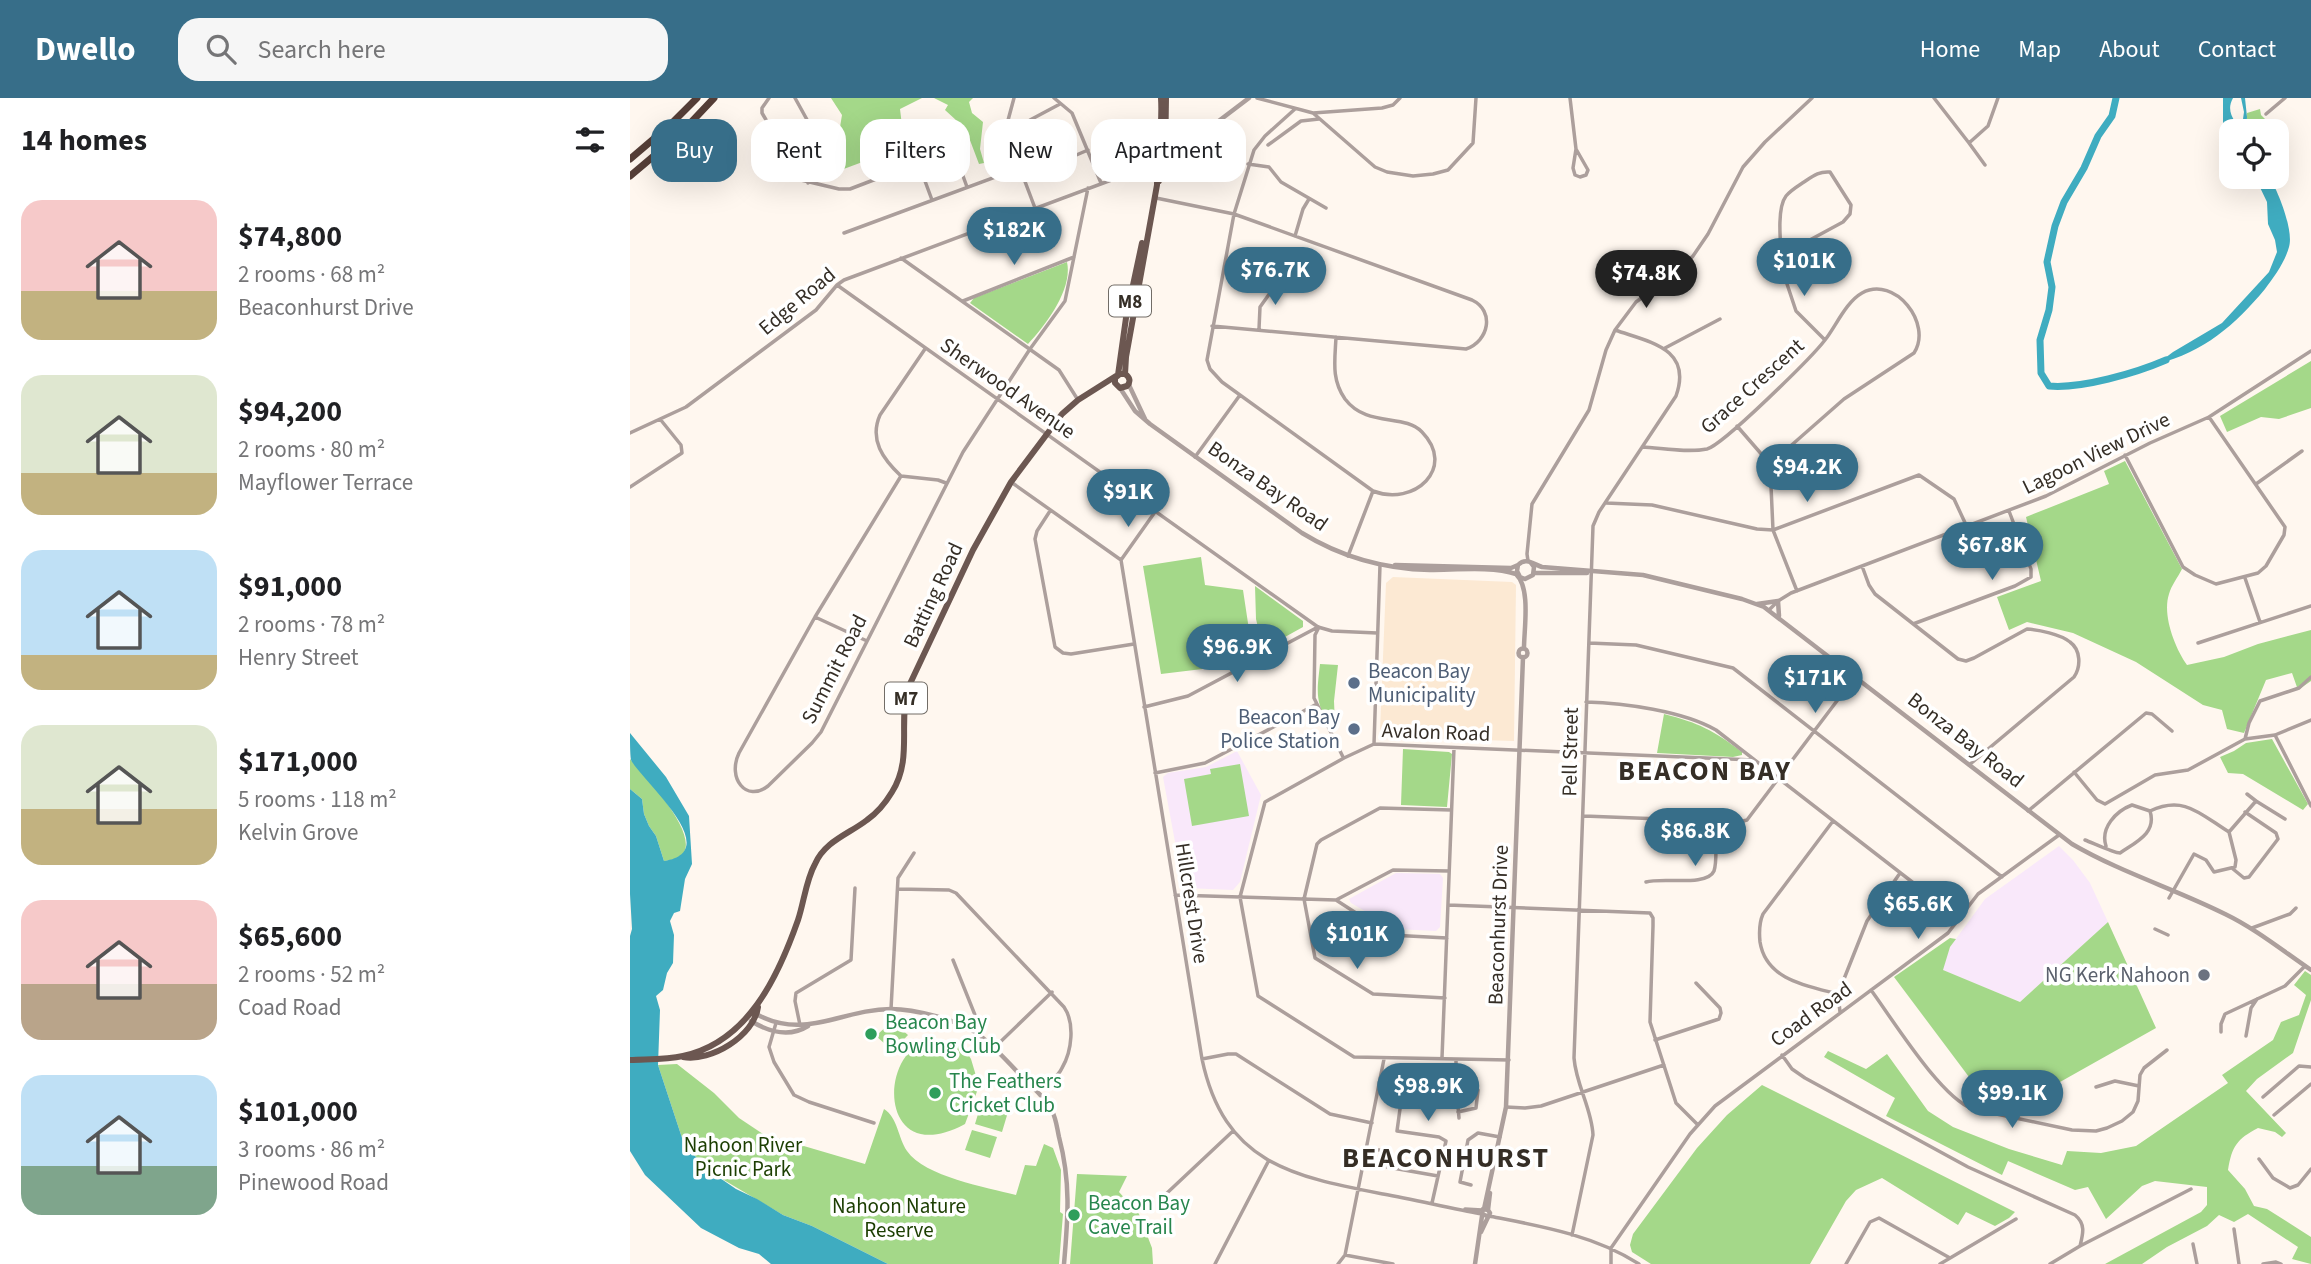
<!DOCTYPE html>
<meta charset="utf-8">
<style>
body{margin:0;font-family:"Source Sans 3",sans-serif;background:#f6f6f6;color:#202124;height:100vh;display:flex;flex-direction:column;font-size:26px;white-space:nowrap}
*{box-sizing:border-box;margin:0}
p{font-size:23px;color:#757577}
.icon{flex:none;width:38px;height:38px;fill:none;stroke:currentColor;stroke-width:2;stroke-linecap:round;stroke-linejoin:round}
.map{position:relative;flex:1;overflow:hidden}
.side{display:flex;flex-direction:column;background:#fff;width:630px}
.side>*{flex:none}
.banner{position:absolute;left:21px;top:21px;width:665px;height:63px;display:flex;gap:14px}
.buttons{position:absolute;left:1589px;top:21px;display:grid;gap:14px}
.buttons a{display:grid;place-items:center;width:70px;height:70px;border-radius:14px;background:#fff;box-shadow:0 7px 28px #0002;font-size:35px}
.price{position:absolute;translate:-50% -60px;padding:0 16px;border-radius:24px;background:#376e89;color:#fff;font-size:23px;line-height:46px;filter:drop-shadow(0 2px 4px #0008)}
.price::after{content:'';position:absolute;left:50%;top:42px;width:21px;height:16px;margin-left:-10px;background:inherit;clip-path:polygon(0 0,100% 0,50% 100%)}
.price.current{background:#222;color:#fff}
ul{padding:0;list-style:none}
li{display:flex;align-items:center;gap:21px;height:175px;padding:0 21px}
li span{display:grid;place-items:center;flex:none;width:196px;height:140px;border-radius:21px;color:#555}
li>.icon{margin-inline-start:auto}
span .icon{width:84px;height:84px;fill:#fffc;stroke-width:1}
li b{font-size:30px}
h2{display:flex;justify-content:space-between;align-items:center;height:84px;padding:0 21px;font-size:30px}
.tag{padding:0 24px;border-radius:21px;background:#fff;box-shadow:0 7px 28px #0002;font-size:24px;line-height:63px}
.tag.current{background:#376e89;color:#fff}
header{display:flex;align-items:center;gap:42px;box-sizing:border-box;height:98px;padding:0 35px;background:#376e89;color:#fff}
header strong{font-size:33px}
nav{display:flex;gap:38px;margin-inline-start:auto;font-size:24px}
.search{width:490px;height:63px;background:#f6f6f6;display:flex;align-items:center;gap:18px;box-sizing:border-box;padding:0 24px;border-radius:21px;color:#757577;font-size:26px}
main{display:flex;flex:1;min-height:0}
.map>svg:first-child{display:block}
.built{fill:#fce9d3}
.education{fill:#f9e8fa}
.green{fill:#a4d889}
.water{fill:#3facc0}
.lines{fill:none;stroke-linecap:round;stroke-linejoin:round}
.river{stroke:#3facc0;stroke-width:7}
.minor{stroke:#ac9f9c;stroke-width:3.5}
.tertiary{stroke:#ac9f9c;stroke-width:4.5}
.primary{stroke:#6c5751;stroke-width:6}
.motorway{stroke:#553e37;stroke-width:7}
.service-dot{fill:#5c6f8a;stroke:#fff;stroke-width:2.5}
.worship-dot{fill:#6b7280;stroke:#fff;stroke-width:2.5}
.leisure-dot{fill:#2e9e5b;stroke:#fff;stroke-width:2.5}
.labels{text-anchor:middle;stroke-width:7;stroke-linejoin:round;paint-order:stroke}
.shield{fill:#fff;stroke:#726d67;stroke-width:2}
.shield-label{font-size:19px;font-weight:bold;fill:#352e26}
.street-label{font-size:21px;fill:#352e26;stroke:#fff}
.service-label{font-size:21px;fill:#4e5e75;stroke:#fff;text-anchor:start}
.worship-label{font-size:21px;fill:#5b616d;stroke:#fff;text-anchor:end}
.leisure-label{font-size:21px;fill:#27864d;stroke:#fff;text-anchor:start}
.park-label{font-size:21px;fill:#1c3e02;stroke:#fff}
.district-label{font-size:28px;font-weight:bold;letter-spacing:2px;fill:#352e26;stroke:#fff}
</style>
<header>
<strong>Dwello</strong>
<div class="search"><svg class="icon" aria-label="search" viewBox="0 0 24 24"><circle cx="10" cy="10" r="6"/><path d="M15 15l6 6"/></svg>Search here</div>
<nav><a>Home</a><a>Map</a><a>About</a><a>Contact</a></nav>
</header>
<main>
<section class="side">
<h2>14 homes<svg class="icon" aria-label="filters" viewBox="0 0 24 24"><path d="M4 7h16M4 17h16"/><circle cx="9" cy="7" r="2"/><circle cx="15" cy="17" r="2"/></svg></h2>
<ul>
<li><span style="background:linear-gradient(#f6c9c9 65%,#c2b280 0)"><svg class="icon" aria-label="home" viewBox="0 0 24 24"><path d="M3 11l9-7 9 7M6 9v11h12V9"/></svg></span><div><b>$74,800</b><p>2 rooms · 68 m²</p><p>Beaconhurst Drive</p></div></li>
<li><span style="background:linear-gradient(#dfe7d0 70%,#c2b280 0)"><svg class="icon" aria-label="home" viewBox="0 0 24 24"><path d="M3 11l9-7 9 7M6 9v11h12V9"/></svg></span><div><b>$94,200</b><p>2 rooms · 80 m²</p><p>Mayflower Terrace</p></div></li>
<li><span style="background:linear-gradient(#bfe0f5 75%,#c2b280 0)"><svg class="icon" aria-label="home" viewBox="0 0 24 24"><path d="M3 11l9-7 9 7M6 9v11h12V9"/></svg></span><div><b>$91,000</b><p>2 rooms · 78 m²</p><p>Henry Street</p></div></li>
<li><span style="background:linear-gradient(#dfe7d0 60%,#c2b280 0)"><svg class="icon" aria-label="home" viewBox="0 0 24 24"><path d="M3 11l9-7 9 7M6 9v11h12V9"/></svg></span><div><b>$171,000</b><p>5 rooms · 118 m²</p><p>Kelvin Grove</p></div></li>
<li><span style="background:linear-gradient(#f6c9c9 60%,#b9a48a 0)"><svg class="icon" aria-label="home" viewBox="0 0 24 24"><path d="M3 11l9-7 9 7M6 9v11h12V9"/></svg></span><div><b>$65,600</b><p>2 rooms · 52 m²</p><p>Coad Road</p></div></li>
<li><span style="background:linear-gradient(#bfe0f5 65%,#7fa58c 0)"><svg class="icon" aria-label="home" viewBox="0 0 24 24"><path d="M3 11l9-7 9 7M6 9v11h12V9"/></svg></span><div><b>$101,000</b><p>3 rooms · 86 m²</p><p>Pinewood Road</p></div></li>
</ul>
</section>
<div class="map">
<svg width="1681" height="1166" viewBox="0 0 1681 1166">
<rect width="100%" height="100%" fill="#fff7ef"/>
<path class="built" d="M763 479 882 484 886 487 884 643 755 639 750 633 756 485Z"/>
<path class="education" d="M607 653 631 697 610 784 603 792 556 790 553 787 533 679 538 675 576 669Z
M1429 748 1443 762 1460 785 1478 824 1390 904 1312 872 1320 849 1355 801Z
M766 775 810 776 813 780 810 829 806 833 766 831 721 805 719 801Z"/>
<path class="green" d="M201 0H292L270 11 273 36 278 47 211 72 203 71 212 17Z
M304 0H343L339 4 342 15 353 24 350 51 354 65 349 66 338 37 335 34H328L327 23 315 12 318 7Z
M1630 11 1631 17 1635 21H1639L1641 32 1616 33 1617 15Z
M437 164C443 191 416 227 398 246L340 205 344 200Z
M1681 263V310L1649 321 1631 319 1597 334 1590 318Z
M1495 363 1552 471C1548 479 1541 488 1539 496 1532 517 1545 550 1557 567L1594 559 1628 546 1681 532V583L1668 592 1662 575 1636 582 1614 635 1597 631 1592 612 1573 607 1506 564 1443 535 1397 524 1379 532 1367 499 1411 483 1396 419 1479 386 1474 373Z
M571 459 575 487 613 492 621 545 602 553 589 569 531 576 513 468Z
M625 488 673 523V529L633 551 626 521Z
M690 566 708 567 704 603 705 627H698C685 601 687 594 690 566Z
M1034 616C1069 625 1083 632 1112 654V657L1103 659 1027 655Z
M1642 641 1678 706 1673 712 1613 676 1598 675 1590 659 1604 653 1616 645Z
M773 651 819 654 822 656 817 709 771 707Z
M0 661C13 676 75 740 50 759 46 762 39 762 34 763L26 738 19 728 14 716 12 701 0 691Z
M610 666 619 718 562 728 554 681 581 676 580 671Z
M1478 824 1526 930 1430 984 1414 997 1339 979 1264 879 1320 840 1326 841 1320 849 1313 872 1390 904Z
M1675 873 1681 877V902L1663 955 1627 981 1616 993 1656 1035 1652 1039 1645 1034 1628 1030C1607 1041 1602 1048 1598 1072L1615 1091 1624 1108 1637 1111 1681 1139V1166L1662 1161 1668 1149 1618 1116 1604 1124 1589 1117 1577 1128 1537 1149 1512 1166H1475L1571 1114 1577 1107V1089L1525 1083 1512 1088 1476 1121 1458 1089 1445 1092 1378 1063 1372 1077 1256 1018 1265 1000 1194 959 1198 953 1236 971 1257 956 1298 1013 1323 1029 1379 1051 1432 1067 1437 1053 1471 1055 1506 1048 1598 985 1592 977 1643 942 1651 924 1669 917 1676 897 1664 887Z
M262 923 278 937 263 953 246 938Z
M300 942 327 947 336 953 341 961 349 988 335 1026C248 1073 247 953 300 942Z
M47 966 84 995 109 1020 133 1036 235 1066 254 1011C268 1020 268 1040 277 1053 295 1079 356 1089 386 1097L395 1067 406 1068 414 1046 423 1050 431 1072 430 1114 433 1116 429 1166H258L182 1128 153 1117 87 1078 55 1049 28 967Z
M1132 987 1385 1114 1379 1120 1365 1128 1336 1114 1328 1127 1252 1080 1226 1092 1216 1103 1180 1166H1021L1002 1154 1000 1147 1003 1136 1067 1050 1097 1017Z
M351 1006 378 1014 372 1034 345 1026Z
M342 1032 367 1039 360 1060 335 1052Z
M447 1076 497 1078 489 1094 509 1116 522 1150 523 1166H440Z"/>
<path class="water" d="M1593 0H1603C1598 9 1600 16 1605 24L1613 21 1614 14 1611 0H1615L1617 19 1616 33H1601V45L1593 24Z
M1625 79H1639C1648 92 1664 133 1659 149 1655 164 1644 179 1635 191 1605 227 1574 254 1527 266L1543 254 1592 225 1639 174 1647 154 1645 142 1638 126 1637 104Z
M0 635 36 679 59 718 62 766 55 781 50 813 44 815 40 823 44 837 43 865 37 875 33 892 26 898 30 912 28 967 55 1049 87 1078 106 1091 127 1101 153 1117 182 1128 258 1166H141L129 1156 109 1150 71 1130 15 1077 0 1053V838L2 831 0 796V691L12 701 14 716 19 728 26 738 34 763C96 753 12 683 1 662 0 655 0 643 0 635Z"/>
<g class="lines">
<path class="river" d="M1486 0 1482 18 1468 38 1454 70 1434 104 1425 128 1417 164 1422 189 1419 212 1410 242 1411 275 1419 288C1451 291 1506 275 1536 262"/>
<path class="minor" d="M139 0 132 10V15L171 82 209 91H220L288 65
M165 0 186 38 178 85
M384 0 377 26V36L405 110
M424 0 442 15 471 85
M627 0 683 15 752 10 763 7 770 0
M940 0 946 51 943 70 945 77 950 79 956 77 958 72 946 51
M1304 0 1339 45 1358 28 1368 0
M430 6 400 22 398 36 410 61 415 67H423L458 52
M665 11 635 38 624 52 604 116 577 262 580 271 592 284 743 393C784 409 827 370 792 334 774 315 737 330 715 301 701 281 705 262 706 239
M683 15 745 69 757 74 783 78 803 76 818 72 843 45 846 0
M1636 16 1655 0
M1339 45 1355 67
M638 47 671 23 689 21
M618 66 639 69 651 84 696 110
M526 100 604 116 842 202C865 213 859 243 836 251L582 228
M302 102 278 37C285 25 306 18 316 31L337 89
M214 135 390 70
M665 138 673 111 679 101
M1152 157 1213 124 1220 116 1221 107 1200 74C1189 73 1183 78 1174 84 1168 88 1161 92 1156 98 1146 111 1151 149 1152 166V171L1166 213 1195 242
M271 160 429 272 448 302
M207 187 688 529 702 533 747 535
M333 203 444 159
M629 231 630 209 640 195 644 183
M1035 250 1090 221
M295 251 250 317C239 342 253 361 271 378L308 382 316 385
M1107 328 1140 366
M0 335 56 309 186 212 207 187 214 182 527 65
M1012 349C1032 350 1057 355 1077 351 1093 347 1182 259 1195 242 1206 228 1216 204 1232 195 1265 177 1303 226 1284 255L1214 301 1140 366
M1495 357 1553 469 1565 477 1586 486 1628 475 1636 468 1654 437 1655 429 1579 319
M565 359 610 297
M1140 366 1143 432 1167 493
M271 378 185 519 109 655C97 680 116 705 138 688L182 645 191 634 333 354 400 251 435 203 458 90
M381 384 491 462 572 961C594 1065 661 1078 753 1096 786 1102 819 1110 852 1116
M1626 386 1672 353
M0 389 52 355 51 347 30 321
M976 405 1022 407 1127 431 1143 432 1289 377 1324 401 1337 429
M420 413 407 433 405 441 425 549 433 555 441 556 504 546
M718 458 743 393
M491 462 525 414
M898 463 897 456 902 406 959 312 976 252 985 232 1006 204 1050 172 1063 158 1078 136 1113 69 1135 44 1182 0
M1232 468 1239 487 1245 496 1328 561 1336 563 1344 560 1397 531C1409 532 1430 536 1440 544 1451 552 1451 569 1444 579L1339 667
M1615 480 1630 524
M1139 512 1148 503 1161 495 1416 398 1520 345 1579 319 1681 253
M185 519 237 543
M1283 526 1385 488 1401 479V471L1379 413
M689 529 685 537 684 600 713 659
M959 545 1006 547 1103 570 1372 779
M1568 545 1681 508
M956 604C994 605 1053 613 1086 632L1330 821
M514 609 558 598 688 529
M1645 637 1681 708
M1615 641 1619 625 1630 603 1669 590 1681 579
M744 646 750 467
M1444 674 1467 702 1475 706 1525 677 1558 672 1615 641 1645 637 1681 622
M525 675 575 665 685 607
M1617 696 1626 703
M1398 713 1516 615 1522 616 1542 633
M954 718 1109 724 1117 722 1225 579
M1203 723 1133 816C1129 825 1129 834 1130 844 1136 882 1177 888 1208 896
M1599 734 1626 703 1655 721
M1455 742C1463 745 1484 755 1490 755 1506 744 1527 735 1520 713
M1476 748C1470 730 1486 713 1502 707L1520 713C1554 697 1570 716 1599 734L1606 762 1605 769 1584 774 1576 762 1564 756 1539 800
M1603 771 1614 780 1619 779 1648 741 1646 735 1615 714
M1016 784C1032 779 1077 789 1084 773 1088 761 1085 736 1085 723
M268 791 319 792 326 795 434 909C445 925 442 953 432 970 429 977 422 982 417 987
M545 797 706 802 763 772 819 773
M706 802 760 837 817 840
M818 807 1020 815 1023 820V828L1020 924 1046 1005 1067 1026
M1622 830 1660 816 1666 810
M1525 831 1538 837
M323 862 347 922 346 934
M1241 892C1263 922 1311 1000 1343 1011L1442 1032 1466 1033 1477 1030 1492 1023 1503 1014 1508 1003 1510 977 1514 970 1537 952
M815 900 743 896 685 860 674 801 687 746 691 742 750 710 821 712
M261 911 268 780 284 755
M1210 914 1208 896 1237 823 1270 775
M146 925 139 949 144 964 164 997 179 1004 244 1025
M170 927 165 903 166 895 221 862 225 790
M1591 934V926L1595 916 1655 888 1675 868
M1616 938 1621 910 1627 901
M1025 942 1089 921 1091 915 1090 910 1066 885
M364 950 422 894
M1152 957 1162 971 1175 980 1338 1069 1445 1117C1456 1126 1453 1136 1450 1148
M812 960 824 650
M572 961 598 956H606L700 1016 742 1025
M826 962V985L845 988 848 992 846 1010 828 1014
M879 962 724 959 628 898 610 799 635 704 714 660 744 646 1123 662
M1466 989 1485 983 1509 988
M1633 999 1669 968 1681 969
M876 1009 895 1010 911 1008 1034 967
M1644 1017 1681 986
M749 1052 757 1054V1069L808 1078
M1629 1061 1643 1080 1660 1090 1668 1087 1681 1071
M841 1087 830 1084 838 1042 848 1035 870 1039
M537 1095 603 1033
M802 1105 816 1043 809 1039 767 1033 773 989 778 986 826 985 829 1020
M835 1111 852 1112
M859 1118C910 1128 964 1137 1009 1166
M1604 1131 1609 1166
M942 1137 963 1037C962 1011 946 987 944 960L963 428 969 414 1046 298C1063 250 1019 244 985 232
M1563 1146 1567 1166
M715 1157 763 1166
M585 1166 638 1064
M708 1166 715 1157 754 961
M981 1166V1150L1060 1036 1085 1008 1318 835 1348 796 1429 737
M1216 1166 1240 1124 1249 1120 1320 1160
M1310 1166 1386 1121
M1420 1166 1450 1148 1561 1091
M1633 1166 1646 1164 1651 1166"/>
<path class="tertiary" d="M536 63 619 0
M499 287 515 321
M490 290 505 313 520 326 672 435C711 459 754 471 800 472 826 472 862 468 886 476 901 490 894 531 894 550
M901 465 904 469 903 477 895 481 890 479 887 473 888 467C896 459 903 466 912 469L1013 477 1112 501 1134 509 1442 746C1490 774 1545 791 1595 816 1626 831 1653 853 1681 872
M765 467 881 470 888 467
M904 475H957
M1127 506 1148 503 1149 518
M888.5 555a4.5 4.5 0 1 1 9 0a4.5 4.5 0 1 1-9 0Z
M126 916C175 943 212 911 261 911 284 911 329 922 348 936 365 949 379 965 394 981 403 990 416 1000 422 1013 426 1020 427 1030 429 1039 441 1084 438 1120 434 1166
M121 923C139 934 159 940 178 928
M854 1111 876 1009 893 559
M858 1112 860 1095
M851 1134 860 1115 858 1112 853 1111 852 1116 857 1118
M845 1166 852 1118"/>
<path class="primary" d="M539 35 544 45 554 48
M514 69 522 72 526 80
M529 83 535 64 536 0
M495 276H490L485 280V285L490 290 497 288C501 284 500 279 495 276L496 259 527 87C527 58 533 30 531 0
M488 277 496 220 512 145
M53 959C81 964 124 938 128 909
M0 962C17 961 36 962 53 958 118 944 148 879 168 822 174 804 176 782 185 766 195 743 219 736 237 722 247 715 256 704 262 694 283 661 268 625 278 590L343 452 381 384 432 316 448 302 486 278"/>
<path class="motorway" d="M0 61 40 27 67 0
M0 78 51 35 84 0"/>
</g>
<g class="service-dot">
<circle cx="724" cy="585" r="7"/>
<circle cx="724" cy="631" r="7"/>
</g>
<circle class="worship-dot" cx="1574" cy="877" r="7"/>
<g class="leisure-dot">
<circle cx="241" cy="936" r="7"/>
<circle cx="305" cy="995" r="7"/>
<circle cx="444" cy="1117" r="7"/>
</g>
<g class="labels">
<g class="shield">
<rect x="479" y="187.5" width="42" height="31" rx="5"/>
<rect x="255" y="584.5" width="42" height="31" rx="5"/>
</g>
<g class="shield-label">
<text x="500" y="210">M8</text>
<text x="276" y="607">M7</text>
</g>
<g class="street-label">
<text transform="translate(167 203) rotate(-40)" y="7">Edge Road</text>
<text transform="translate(1122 288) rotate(-42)" y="7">Grace Crescent</text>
<text transform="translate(378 290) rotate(35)" y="7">Sherwood Avenue</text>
<text transform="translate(1466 355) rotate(-26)" y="7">Lagoon View Drive</text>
<text transform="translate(638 388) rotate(35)" y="7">Bonza Bay Road</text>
<text transform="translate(303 497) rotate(-65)" y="7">Batting Road</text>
<text transform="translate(204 571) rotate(-63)" y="7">Summit Road</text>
<text transform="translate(806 634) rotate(2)" y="7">Avalon Road</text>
<text transform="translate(1336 642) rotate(38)" y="7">Bonza Bay Road</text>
<text transform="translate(940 654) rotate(-89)" y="7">Pell Street</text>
<text transform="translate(562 805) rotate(81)" y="7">Hillcrest Drive</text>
<text transform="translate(868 827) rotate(-88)" y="7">Beaconhurst Drive</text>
<text transform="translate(1181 916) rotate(-36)" y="7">Coad Road</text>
</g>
<g class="service-label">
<text x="738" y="580">Beacon Bay<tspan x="738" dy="24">Municipality</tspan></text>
<text x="710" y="626" text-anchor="end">Beacon Bay<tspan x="710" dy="24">Police Station</tspan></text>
</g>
<g class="worship-label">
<text x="1560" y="884">NG Kerk Nahoon</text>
</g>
<g class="leisure-label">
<text x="255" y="931">Beacon Bay<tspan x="255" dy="24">Bowling Club</tspan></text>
<text x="319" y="990">The Feathers<tspan x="319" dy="24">Cricket Club</tspan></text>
<text x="458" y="1112">Beacon Bay<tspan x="458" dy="24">Cave Trail</tspan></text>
</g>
<g class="park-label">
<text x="113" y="1054">Nahoon River<tspan x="113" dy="24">Picnic Park</tspan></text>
<text x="269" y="1115">Nahoon Nature<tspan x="269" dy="24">Reserve</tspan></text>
</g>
<g class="district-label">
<text x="1075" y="682">BEACON BAY</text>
<text x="816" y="1069">BEACONHURST</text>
</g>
</g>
</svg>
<div class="buttons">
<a><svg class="icon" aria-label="locate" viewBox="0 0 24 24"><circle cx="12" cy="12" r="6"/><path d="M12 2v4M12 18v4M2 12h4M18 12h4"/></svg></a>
</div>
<b class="price" style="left:384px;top:169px">$182K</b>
<b class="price" style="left:1174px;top:200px">$101K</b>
<b class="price" style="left:645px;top:209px">$76.7K</b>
<b class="price current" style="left:1016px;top:212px">$74.8K</b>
<b class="price" style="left:1177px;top:406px">$94.2K</b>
<b class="price" style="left:498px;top:431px">$91K</b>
<b class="price" style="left:1362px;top:484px">$67.8K</b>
<b class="price" style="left:607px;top:586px">$96.9K</b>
<b class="price" style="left:1185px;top:617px">$171K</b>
<b class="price" style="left:1065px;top:770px">$86.8K</b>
<b class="price" style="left:1288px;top:843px">$65.6K</b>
<b class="price" style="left:727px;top:873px">$101K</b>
<b class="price" style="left:798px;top:1025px">$98.9K</b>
<b class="price" style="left:1382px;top:1032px">$99.1K</b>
<div class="banner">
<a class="tag current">Buy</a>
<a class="tag">Rent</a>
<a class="tag">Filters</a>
<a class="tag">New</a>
<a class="tag">Apartment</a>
</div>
</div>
</main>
